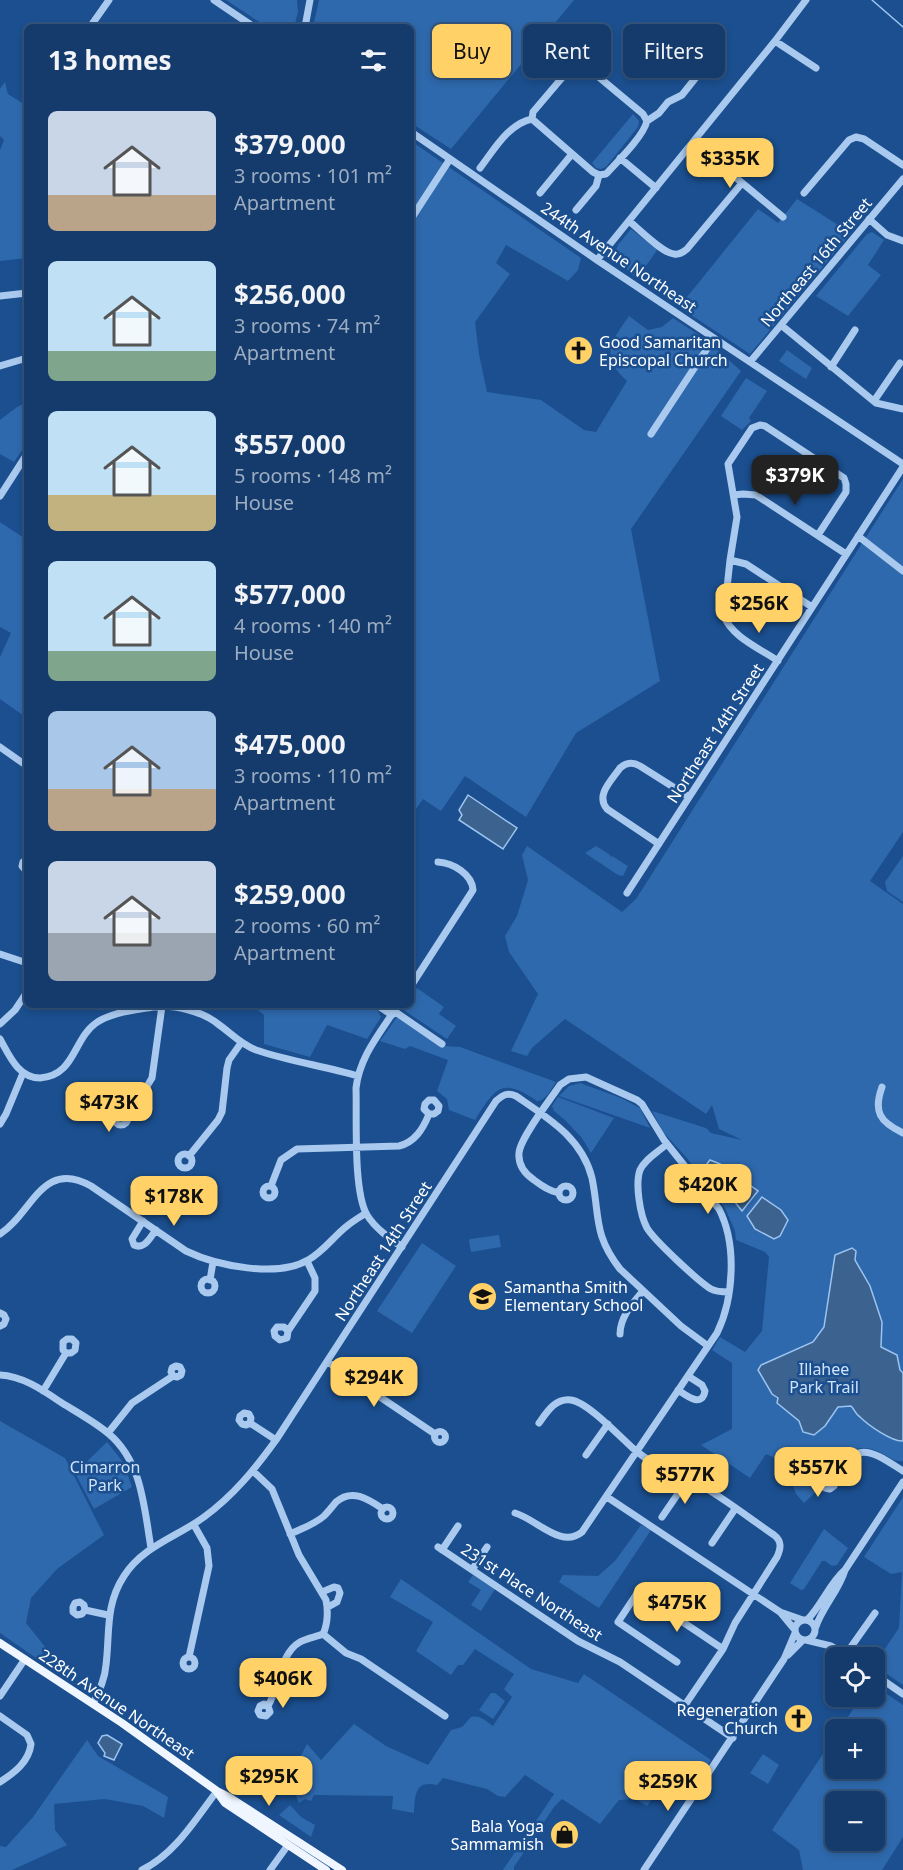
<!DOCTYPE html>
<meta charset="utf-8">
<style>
body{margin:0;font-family:"Noto Sans",sans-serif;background:#214673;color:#f1f3f6;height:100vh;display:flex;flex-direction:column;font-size:22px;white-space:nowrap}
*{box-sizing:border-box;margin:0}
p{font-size:20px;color:#9dadc1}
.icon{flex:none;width:33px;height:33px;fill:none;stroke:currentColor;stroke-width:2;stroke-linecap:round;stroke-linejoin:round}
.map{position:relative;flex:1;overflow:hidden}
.sheet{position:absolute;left:24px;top:24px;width:390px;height:984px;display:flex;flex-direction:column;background:#143b6b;border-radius:9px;box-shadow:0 3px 9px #0003,0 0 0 2px #33557e}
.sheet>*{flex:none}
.top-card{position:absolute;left:432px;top:24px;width:381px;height:54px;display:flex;gap:12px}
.tools{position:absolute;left:825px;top:1647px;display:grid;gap:12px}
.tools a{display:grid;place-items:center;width:60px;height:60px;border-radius:9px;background:#143b6b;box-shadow:0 3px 9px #0003,0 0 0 2px #33557e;font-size:30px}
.price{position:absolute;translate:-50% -51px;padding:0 14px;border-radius:12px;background:#ffd166;color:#111;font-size:20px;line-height:39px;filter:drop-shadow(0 2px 3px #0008)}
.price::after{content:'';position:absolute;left:50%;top:36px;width:18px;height:14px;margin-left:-9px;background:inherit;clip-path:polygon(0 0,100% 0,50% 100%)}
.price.selected{background:#222;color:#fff}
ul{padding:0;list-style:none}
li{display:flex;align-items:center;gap:18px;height:150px;padding:0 24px}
li span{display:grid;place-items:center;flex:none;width:168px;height:120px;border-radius:9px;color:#555}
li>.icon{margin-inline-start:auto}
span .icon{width:72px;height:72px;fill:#fffc;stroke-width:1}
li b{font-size:26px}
h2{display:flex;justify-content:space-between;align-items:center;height:72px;padding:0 24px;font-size:26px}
.pill{padding:0 21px;border-radius:9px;background:#143b6b;box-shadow:0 3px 9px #0003,0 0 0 2px #33557e;font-size:21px;line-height:54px}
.pill.selected{background:#ffd166;color:#111}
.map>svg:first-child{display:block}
.green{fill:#2e69ad;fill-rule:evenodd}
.water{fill:#3c6290;stroke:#9cc4f0;stroke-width:1.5}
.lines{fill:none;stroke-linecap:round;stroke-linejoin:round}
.stream{stroke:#9cc4f0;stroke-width:1.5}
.minor{stroke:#a9c9ee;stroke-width:7}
.major{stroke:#f0f6ff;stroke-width:8}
.labels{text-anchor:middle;stroke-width:5;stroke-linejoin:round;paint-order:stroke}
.street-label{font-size:16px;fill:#fff;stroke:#1b4f8f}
.poi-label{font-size:16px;fill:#fff;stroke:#1b4f8f;text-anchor:start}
.park-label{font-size:16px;fill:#cfe3fa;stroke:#1b4f8f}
</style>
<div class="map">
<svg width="903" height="1870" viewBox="0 0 903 1870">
<rect width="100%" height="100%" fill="#1b4f8f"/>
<path class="green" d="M226 0H297L298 12 294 27H267Z
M319 0H574L451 149 411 123V27H313Z
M5 82 8 94 27 106V258L0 261V150L4 140 0 136V89Z
M633 114 639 121 638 127 606 167 601 169 596 168 592 163Z
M411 141 581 258 578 270 568 281 506 245 496 263 510 274 475 322 479 354 487 392 541 400 584 430 596 432 627 381C600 356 610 343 629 316L648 330 662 327 673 318 705 339 741 371 631 529 660 681 576 733 526 817 465 776 441 811 423 799 411 816Z
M797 199 851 233 750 354 679 307 758 209 778 223Z
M631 229 657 250 637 279 616 259 614 255 618 245Z
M872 232 884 240 868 265 881 275 848 316 816 296 867 234Z
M787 350 812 368 806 379 779 361Z
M746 378 767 391 749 418 751 421 742 430 721 416Z
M27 402V443L14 462 0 454V420L17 407Z
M903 479V832L870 881 903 904V1461C896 1462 892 1459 885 1455 864 1442 850 1448 834 1465 828 1472 822 1471 816 1480L818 1490 804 1503 796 1494 784 1462 766 1454 750 1478 701 1445 732 1429V1363L712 1350 720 1337 745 1352 762 1331 769 1257 765 1252 736 1240 735 1231 725 1208 687 1158 663 1132 652 1111 706 1128 711 1133 742 1140 719 1129 712 1105 706 1114 565 1019 532 1048 527 1056 511 1051 538 994 509 952 505 936 517 916 528 880 522 855 527 846 622 912 636 899Z
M0 522 27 540V718L0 699V657L11 633 0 627Z
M596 846 609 854 611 857 612 856 628 866 623 876 618 875 585 853Z
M903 856V902L887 891 885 882Z
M417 988 444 1007 439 1014 456 1026 447 1039 405 1011 404 1008 406 1005H411V997Z
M252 1005H370L378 1011 381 1017 367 1039 327 1025 310 1057 264 1044V1015Z
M397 1017 441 1047 444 1046 460 1047 556 1082C551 1089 546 1101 537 1101 501 1076 495 1089 475 1120L449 1110 447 1099 437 1091 448 1060 410 1046 405 1049 380 1041Z
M580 1083 621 1098 640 1108 650 1128 559 1096 569 1086Z
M558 1097 614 1118 591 1153 582 1138 565 1120 554 1111 552 1106Z
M499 1235 501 1247 471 1252 469 1241 470 1239Z
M422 1243 456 1266 412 1333 377 1311Z
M0 1421 65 1458 104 1535 57 1569 31 1598 26 1623 46 1648 39 1660 0 1633Z
M107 1442 123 1462 132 1487 94 1509 75 1473Z
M903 1497V1685L874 1665 899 1628 902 1572 891 1574 864 1557Z
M641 1525 651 1530 599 1608 559 1582 563 1575 598 1576 615 1561Z
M824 1529 848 1548 837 1565 832 1566 825 1561H822L804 1589 801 1590 790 1583Z
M473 1575 495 1589 481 1611 471 1605 481 1590 468 1582Z
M401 1579 531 1669 578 1683 584 1674 711 1760 686 1798 664 1783 647 1806 636 1799 619 1800 600 1824 562 1799 554 1807 514 1867V1870H503L554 1794 525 1775 505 1797 498 1796 487 1789 443 1778 437 1785C415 1780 415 1795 414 1813L392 1809 393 1796 314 1795 311 1801 305 1799 299 1803C287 1775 294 1769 307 1744L321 1760 354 1724 386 1746 428 1765 451 1730 462 1727 471 1717C481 1715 485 1721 493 1726L512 1697 504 1689 514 1674 475 1649 463 1665H458L451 1675 416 1651 433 1622 390 1597Z
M875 1686 903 1705V1837L882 1870H803L799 1850 772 1830 835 1736 836 1768H874V1730L840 1729 861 1697 874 1696ZM836 1802H874V1840H836Z
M491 1693H495L505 1701 493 1719 479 1710Z
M87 1740 98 1756 168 1797 164 1818 143 1806 105 1799 54 1804 55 1830 67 1845 12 1870H0V1846L6 1847 33 1817Z
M763 1754 779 1765 768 1784 750 1773Z
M290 1805 301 1817 315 1825 311 1837 279 1815Z"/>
<path class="water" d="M468 795 517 828 503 849 459 820 462 815 459 810Z
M710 1160 720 1164 758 1191 742 1211 706 1165Z
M762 1197 781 1210 788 1220 780 1236 774 1239 755 1229 747 1216Z
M852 1248 856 1251 855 1260 870 1286 882 1322 881 1347 897 1355 900 1370 903 1373V1441C892 1442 868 1425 860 1417 855 1414 855 1410 851 1406L838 1407 825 1426 814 1435 803 1432 799 1421 777 1403 778 1398 772 1394 758 1370 761 1365 813 1342 824 1327 835 1255Z
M107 1735 122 1744 114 1760 104 1756 105 1753 98 1743 102 1736Z"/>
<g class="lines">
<path class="stream" d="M872 0 903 27"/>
<path class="minor" d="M214 0 254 27
M90 27 109 0
M305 27 310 0
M775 41 816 68
M532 119 593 172 599 175
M411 132 597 260 903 464
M693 142 783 217
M620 158 656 188
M480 168C494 150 508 124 532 119L533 112 572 66C578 63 583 65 588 68L643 114 647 121
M540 193 572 154
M804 193 849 140 856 137 864 139 903 165
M576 210 596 186 599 175 606 174C618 161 643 137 647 121L659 113 668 102 682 95 705 66
M411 219 450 159
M869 219 887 235 903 241
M629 221C639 229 662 253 674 254 680 255 683 252 687 249L742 183
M597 260 775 41 806 0
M0 296 27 293
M781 325 876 403 903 409
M750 362 903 179
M0 366 27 358
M831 367 855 330
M874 401 900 363
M651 434 714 338
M734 495 743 494 756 495 846 554
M0 496 27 454
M858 536 903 571
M730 560 746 564 812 607
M778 661C759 648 732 637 724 616L730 560 737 517 728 464 752 428 760 425 765 426 844 478 846 484V492L818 535
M0 747 27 766
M659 844 607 809C595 795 612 780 620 768 627 762 633 762 640 766L689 797
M27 859 23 862 22 866 27 872
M627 893 903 467
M0 954 27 963
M411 986 473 890C472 874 453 863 438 862
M377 1005 392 1015
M398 1005C381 1032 360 1055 356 1088 357 1118 353 1191 367 1215 375 1228 389 1238 402 1247
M394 1011 442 1044
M0 1024 15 1010 27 992
M0 1039C9 1055 18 1078 40 1078 75 1076 73 1039 96 1023 111 1012 136 1010 153 1007 173 1004 202 1011 218 1024 231 1033 240 1044 256 1050 288 1061 324 1066 358 1076
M882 1087C873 1112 880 1122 903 1133
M114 1118a7 7 0 1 1 14 0a7 7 0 1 1-14 0Z
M126 1113 144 1091 152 1078 162 1006
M0 1124 6 1114 23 1073
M667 1144C658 1152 645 1159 640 1170 635 1184 640 1215 647 1228 654 1240 699 1282 711 1289 716 1292 723 1292 729 1292
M178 1161a7 7 0 1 1 14 0a7 7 0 1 1-14 0Z
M189 1156 218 1120 222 1112 227 1068 229 1060 241 1043
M263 1192a6 6 0 1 1 12 0a6 6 0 1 1-12 0Z
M271 1186 281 1160 297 1149 399 1146C415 1142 423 1129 429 1114H434L438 1111 439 1106 434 1100H429L425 1104 424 1109 429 1114
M559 1193a7 7 0 1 1 14 0a7 7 0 1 1-14 0Z
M143 1221 132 1239 134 1245C145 1250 150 1237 156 1230
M0 1234C32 1214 42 1158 91 1186L186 1251C217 1266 278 1278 308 1260 323 1252 334 1236 347 1226 353 1221 360 1217 366 1213
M201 1286a7 7 0 1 1 14 0a7 7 0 1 1-14 0Z
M210 1280 213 1262
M0 1313 4 1315 6 1319 4 1324 0 1326
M288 1331 284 1327H277L274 1331 275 1336 280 1340 287 1338 288 1331 315 1291V1278L307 1261
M620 1334C620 1317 633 1303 643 1291
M328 1362 435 1434
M0 1375C23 1376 44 1391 62 1403 78 1413 95 1422 109 1434 142 1462 144 1507 151 1548
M678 1390C687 1396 702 1408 705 1391L702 1385 688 1376
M43 1391 66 1353H71L75 1350 76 1343 72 1339H67L63 1342V1350L66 1353
M250 1423 246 1425 242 1424 239 1420 240 1416 244 1413 249 1414 251 1418 250 1423 276 1440
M539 1423C547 1412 555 1398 571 1400 588 1402 622 1439 636 1451 655 1467 676 1471 697 1483 724 1498 749 1518 774 1535 782 1541 781 1548 777 1557L735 1623 723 1649 685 1705
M434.5 1437a5.5 5.5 0 1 1 11 0a5.5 5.5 0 1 1-11 0Z
M108 1433 132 1403 173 1376 177 1377 181 1375 182 1371 180 1367 176 1366 172 1368 171 1372 173 1376
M586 1455 608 1424
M253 1471 272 1489 299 1555 326 1600C328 1610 328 1624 323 1634L346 1653 361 1659 445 1716
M833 1477 828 1476 824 1479 823 1484 825 1488 830 1489 834 1486 835 1481 833 1477C858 1440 870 1450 903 1471
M607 1497 780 1612 803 1620
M381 1513a6 6 0 1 1 12 0a6 6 0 1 1-12 0Z
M515 1513C538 1520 561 1549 582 1532L717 1333C734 1298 737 1244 719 1209L664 1140 642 1104 637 1100 586 1077 569 1079 560 1085C550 1100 520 1138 519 1153 518 1165 525 1174 534 1180 542 1186 549 1191 559 1193
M662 1517 688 1479
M290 1534C301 1529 315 1524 324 1516 328 1512 332 1507 336 1502 352 1488 368 1499 383 1509
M712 1543 735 1509
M438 1547 578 1641 620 1662 733 1738
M442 1550 458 1526
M472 1570 487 1547
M322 1592 334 1587 338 1588 340 1593 337 1602 328 1607
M85 1610 84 1605 80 1602 75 1603 73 1607V1612L77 1615 82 1614 85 1610 108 1615
M780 1612 795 1630
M795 1630a10 10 0 1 1 20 0a10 10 0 1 1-20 0Z
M807 1620C822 1605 829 1584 845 1570
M815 1629C822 1607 839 1591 845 1570L903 1482
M806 1640 831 1646 851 1658
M846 1654 875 1613
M788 1655 803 1640
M189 1657 209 1566 207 1548 194 1525
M183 1663a6 6 0 1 1 12 0a6 6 0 1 1-12 0Z
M677 1662 618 1622 638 1592 723 1649
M874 1674 903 1694
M0 1696 25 1659
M93 1704C99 1691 105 1679 106 1665 110 1632 105 1605 124 1576 143 1546 177 1537 204 1517 233 1496 255 1469 276 1440L496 1101C503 1095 507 1092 516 1096 548 1118 582 1138 592 1178 600 1217 593 1234 620 1269L681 1326 708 1346
M268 1706 264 1704 260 1706 258 1711 260 1715 266 1716 270 1712 268 1706C280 1687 279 1654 300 1642 307 1638 316 1637 323 1634
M0 1716 27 1735 31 1744C29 1762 14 1773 0 1782
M142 1870C175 1854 195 1820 217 1791
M270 1870 288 1845
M644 1870 784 1659 795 1633"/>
<path class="major" d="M0 1643 122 1723 217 1791 229 1797 342 1870
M217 1792 225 1803 326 1870"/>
</g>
<defs>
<symbol id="church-disc" viewBox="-11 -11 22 22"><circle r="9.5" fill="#ffd166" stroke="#1b4f8f"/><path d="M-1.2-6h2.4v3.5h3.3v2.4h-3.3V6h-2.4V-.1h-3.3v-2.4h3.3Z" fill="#111"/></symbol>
<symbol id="school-disc" viewBox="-11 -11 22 22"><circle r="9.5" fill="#ffd166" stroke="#1b4f8f"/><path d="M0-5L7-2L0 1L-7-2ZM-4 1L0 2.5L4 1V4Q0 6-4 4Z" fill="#111"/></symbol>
<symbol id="shop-disc" viewBox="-11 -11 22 22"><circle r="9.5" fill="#ffd166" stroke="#1b4f8f"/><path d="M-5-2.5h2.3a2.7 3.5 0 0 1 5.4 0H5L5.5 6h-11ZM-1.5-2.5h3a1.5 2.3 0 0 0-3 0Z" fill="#111"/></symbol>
</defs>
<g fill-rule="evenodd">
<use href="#church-disc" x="562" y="334" width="33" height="33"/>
<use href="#school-disc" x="466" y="1280" width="33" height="33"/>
<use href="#church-disc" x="782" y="1702" width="33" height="33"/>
<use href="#shop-disc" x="548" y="1818" width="33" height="33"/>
</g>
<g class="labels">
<g class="street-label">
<text transform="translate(619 257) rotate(34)" y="6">244th Avenue Northeast</text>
<text transform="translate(816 262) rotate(-50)" y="6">Northeast 16th Street</text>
<text transform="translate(715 733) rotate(-57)" y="6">Northeast 14th Street</text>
<text transform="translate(383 1251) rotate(-57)" y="6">Northeast 14th Street</text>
<text transform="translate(532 1592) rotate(33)" y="6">231st Place Northeast</text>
<text transform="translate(117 1704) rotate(34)" y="6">228th Avenue Northeast</text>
</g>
<g class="poi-label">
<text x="599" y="348">Good Samaritan<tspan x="599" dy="18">Episcopal Church</tspan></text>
<text x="504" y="1293">Samantha Smith<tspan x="504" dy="18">Elementary School</tspan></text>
<text x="778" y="1716" text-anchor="end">Regeneration<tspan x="778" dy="18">Church</tspan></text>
<text x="544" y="1832" text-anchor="end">Bala Yoga<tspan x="544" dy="18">Sammamish</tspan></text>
</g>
<g class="park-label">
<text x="824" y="1375">Illahee<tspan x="824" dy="18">Park Trail</tspan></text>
<text x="105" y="1473">Cimarron<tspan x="105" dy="18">Park</tspan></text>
</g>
</g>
</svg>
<div class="tools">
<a><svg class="icon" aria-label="locate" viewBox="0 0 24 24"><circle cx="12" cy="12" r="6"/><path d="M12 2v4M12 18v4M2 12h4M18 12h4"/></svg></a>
<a>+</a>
<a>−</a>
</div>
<b class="price" style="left:730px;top:189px">$335K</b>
<b class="price selected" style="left:795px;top:506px">$379K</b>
<b class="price" style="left:759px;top:634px">$256K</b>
<b class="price" style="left:109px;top:1133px">$473K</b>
<b class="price" style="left:708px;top:1215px">$420K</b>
<b class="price" style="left:174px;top:1227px">$178K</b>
<b class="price" style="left:374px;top:1408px">$294K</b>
<b class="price" style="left:818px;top:1498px">$557K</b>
<b class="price" style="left:685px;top:1505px">$577K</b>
<b class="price" style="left:677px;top:1633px">$475K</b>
<b class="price" style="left:283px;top:1709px">$406K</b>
<b class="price" style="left:269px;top:1807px">$295K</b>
<b class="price" style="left:668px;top:1812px">$259K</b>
<div class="top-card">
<a class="pill selected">Buy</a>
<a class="pill">Rent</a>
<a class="pill">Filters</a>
</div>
<section class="sheet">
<h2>13 homes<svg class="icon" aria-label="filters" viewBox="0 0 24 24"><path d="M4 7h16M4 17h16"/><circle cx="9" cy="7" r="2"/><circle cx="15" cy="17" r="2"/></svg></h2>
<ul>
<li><span style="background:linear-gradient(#c9d6e8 70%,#b9a48a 0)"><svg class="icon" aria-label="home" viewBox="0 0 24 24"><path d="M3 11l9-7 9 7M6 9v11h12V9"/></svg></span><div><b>$379,000</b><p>3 rooms · 101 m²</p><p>Apartment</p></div></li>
<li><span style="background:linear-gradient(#bfe0f5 75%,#7fa58c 0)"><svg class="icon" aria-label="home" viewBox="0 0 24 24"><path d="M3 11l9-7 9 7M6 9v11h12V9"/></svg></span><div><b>$256,000</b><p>3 rooms · 74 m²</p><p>Apartment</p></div></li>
<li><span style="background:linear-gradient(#bfe0f5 70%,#c2b280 0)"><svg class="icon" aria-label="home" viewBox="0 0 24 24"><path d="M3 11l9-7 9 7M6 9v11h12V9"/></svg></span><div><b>$557,000</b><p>5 rooms · 148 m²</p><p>House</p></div></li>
<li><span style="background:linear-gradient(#bfe0f5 75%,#7fa58c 0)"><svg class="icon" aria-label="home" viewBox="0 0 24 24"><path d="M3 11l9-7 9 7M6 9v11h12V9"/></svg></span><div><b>$577,000</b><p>4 rooms · 140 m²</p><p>House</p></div></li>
<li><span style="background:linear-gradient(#a9c7e8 65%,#b9a48a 0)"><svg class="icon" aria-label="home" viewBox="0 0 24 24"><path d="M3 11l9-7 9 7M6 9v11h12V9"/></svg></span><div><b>$475,000</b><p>3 rooms · 110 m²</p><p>Apartment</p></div></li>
<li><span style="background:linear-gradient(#c9d6e8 60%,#9aa5b1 0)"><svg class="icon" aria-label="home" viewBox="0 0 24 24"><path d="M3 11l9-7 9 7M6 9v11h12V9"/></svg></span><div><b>$259,000</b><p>2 rooms · 60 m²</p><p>Apartment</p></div></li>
</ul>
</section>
</div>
